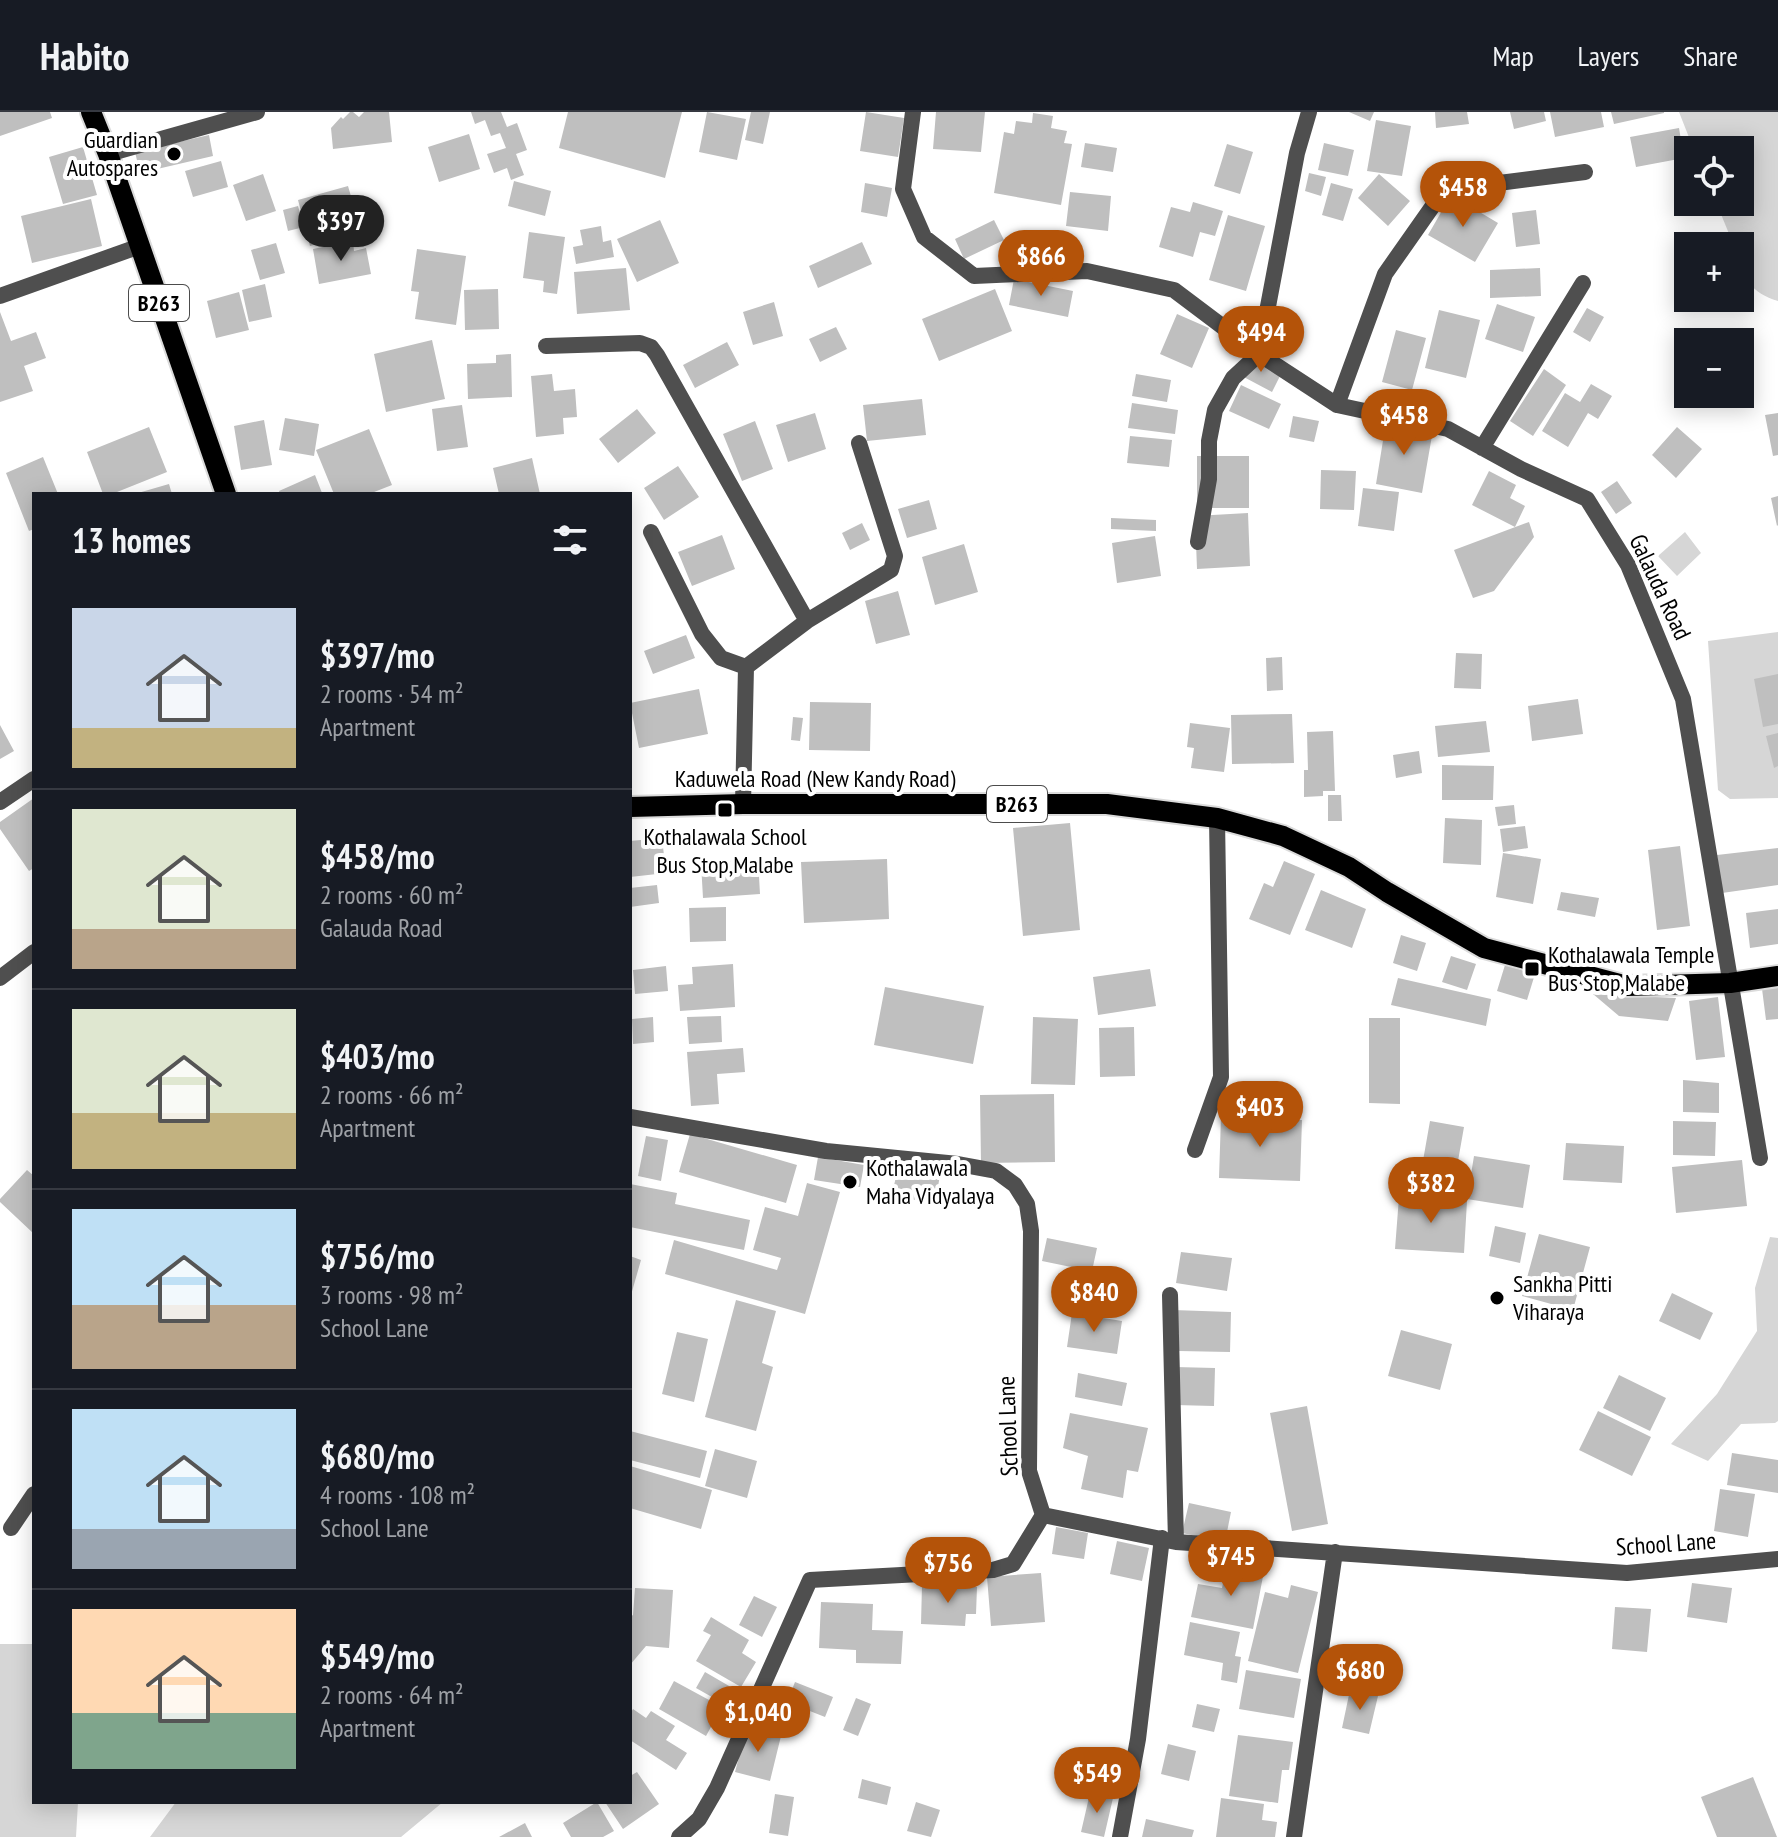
<!DOCTYPE html>
<meta charset="utf-8">
<style>
body{margin:0;font-family:"PT Sans Narrow",sans-serif;background:#242831;color:#f1f3f6;height:100vh;display:flex;flex-direction:column;font-size:30px;white-space:nowrap}
*{box-sizing:border-box;margin:0}
p{font-size:26px;color:#9ea1a6}
.icon{flex:none;width:44px;height:44px;fill:none;stroke:currentColor;stroke-width:2;stroke-linecap:round;stroke-linejoin:round}
.map{position:relative;flex:1;overflow:hidden}
.panel{position:absolute;left:32px;top:380px;width:600px;height:1312px;display:flex;flex-direction:column;background:#171b24;border-radius:0px;box-shadow:0 4px 20px #0003}
.panel>*{flex:none}
.fabs{position:absolute;left:1674px;top:24px;display:grid;gap:16px}
.fabs a{display:grid;place-items:center;width:80px;height:80px;border-radius:0px;background:#171b24;box-shadow:0 4px 20px #0003;font-size:40px}
.price{position:absolute;translate:-50% -68px;padding:0 18px;border-radius:28px;background:#b45309;color:#fff;font-size:26px;line-height:52px;filter:drop-shadow(0 2px 4px #0008)}
.price::after{content:'';position:absolute;left:50%;top:48px;width:24px;height:18px;margin-left:-12px;background:inherit;clip-path:polygon(0 0,100% 0,50% 100%)}
.price.on{background:#222;color:#fff}
ul{padding:0;list-style:none}
li{display:flex;align-items:center;gap:24px;height:200px;padding:0 40px}
li+li{border-top:2px solid #363941}
li span{display:grid;place-items:center;flex:none;width:224px;height:160px;border-radius:0px;color:#555}
li>.icon{margin-inline-start:auto}
span .icon{width:96px;height:96px;fill:#fffc;stroke-width:1}
li b{font-size:34px}
h2{display:flex;justify-content:space-between;align-items:center;height:96px;padding:0 40px;font-size:34px}
header{display:flex;align-items:center;gap:48px;box-sizing:border-box;height:112px;padding:0 40px;background:#171b24;border-bottom:2px solid #363941}
header strong{font-size:38px}
nav{display:flex;gap:44px;margin-inline-start:auto;font-size:28px}
.map>svg:first-child{display:block}
.green{fill:#d6d6d6}
.building{fill:#bfbfbf}
.lines{fill:none;stroke-linecap:round;stroke-linejoin:round}
.primary-casing{stroke:#dbdbdb;stroke-width:24}
.minor{stroke:#4f4f4f;stroke-width:16}
.primary{stroke:#000;stroke-width:20}
.poi-dot{fill:#000;stroke:#fff;stroke-width:3}
.labels{text-anchor:middle;stroke-width:8;stroke-linejoin:round;paint-order:stroke}
.shield{fill:#fff;stroke:#4c4c4c;stroke-width:2}
.shield-label{font-size:22px;font-weight:bold;fill:#000}
.poi-label{font-size:24px;fill:#000;stroke:#fff;text-anchor:start}
.street-label{font-size:24px;fill:#000;stroke:#fff}
</style>
<header>
<strong>Habito</strong>
<nav><a>Map</a><a>Layers</a><a>Share</a></nav>
</header>
<div class="map">
<svg width="1778" height="1725" viewBox="0 0 1778 1725">
<rect width="100%" height="100%" fill="#fff"/>
<path class="green" d="M1679 0H1778V189C1749 180 1740 164 1740 134H1734L1716 90H1740V38H1694Z
M1685 420 1701 441 1677 464 1658 444Z
M1778 520V686L1730 687 1718 678 1708 529Z
M1770 1125 1778 1126V1309L1775 1311 1741 1312 1708 1349 1671 1332 1717 1282 1757 1219 1755 1176Z
M0 1532H34V1690H78L76 1725H0Z
M176 1690H443L401 1725H150Z"/>
<path class="building" d="M0 0H50L52 6 0 24Z
M350 0H353L359 5 364 0H389L392 30 333 37 331 16 341 5 343 7Z
M471 0H501L507 15 517 11 527 38 516 42 524 63 511 68 507 56 494 61 487 42 506 36 500 21 491 24 485 8 475 12Z
M568 0H682L665 66 559 36Z
M707 0 746 7 737 48 699 40Z
M751 0H770L763 32 745 28Z
M866 0 904 6 898 45 860 39Z
M936 0H985L981 40 933 37Z
M1349 0H1374L1370 9Z
M1435 0H1467L1469 12 1436 16Z
M1510 0H1544L1546 9 1514 17Z
M1550 0H1601L1604 15 1555 25Z
M1611 0H1664V1L1614 12Z
M1033 1 1053 4 1051 16 1067 19 1064 31 1072 32 1061 93 994 81 1004 20 1014 22 1016 9 1032 11Z
M1376 8 1411 14 1402 64 1367 59Z
M1679 16 1684 46 1636 55 1630 25Z
M469 22 480 57 439 70 428 35Z
M209 23 213 44 140 61 135 40Z
M1085 31 1117 36 1113 60 1081 55Z
M1324 31 1354 38 1348 64 1318 58Z
M1227 32 1253 40 1240 82 1214 74Z
M83 35 97 83 63 92 49 45Z
M221 49 228 75 193 85 185 59Z
M1309 61 1326 65 1321 84 1305 79Z
M263 62 276 99 246 109 233 73Z
M1379 62 1410 89 1388 114 1358 86Z
M514 69 551 79 545 104 508 94Z
M865 71 892 76 887 105 861 100Z
M1331 71 1353 77 1343 109 1322 103Z
M348 74 361 119 310 134 298 88Z
M1070 80 1111 84 1108 119 1066 114Z
M1451 83 1498 111 1475 150 1428 123Z
M91 87 102 134 32 151 21 104Z
M1193 90 1223 99 1215 124 1200 120 1193 145 1159 135 1171 95 1190 100Z
M298 94 304 115 288 119 283 98Z
M1536 98 1540 132 1516 135 1512 101Z
M1228 103 1265 114 1246 179 1209 168Z
M660 108 679 151 637 170 617 127Z
M994 108 1004 128 964 147 955 127Z
M601 114 603 130 611 128 614 145 576 152 573 135 583 133 580 118Z
M529 120 565 125 557 182 543 180 544 169 523 166Z
M353 129 354 139 366 136 371 162 319 172 313 137Z
M862 130 872 152 818 176 809 154Z
M276 131 285 161 260 168 251 138Z
M417 137 466 144 456 213 415 207 419 180 411 179Z
M626 156 630 198 577 202 574 160Z
M1540 156 1541 184 1490 186V158Z
M1014 167 1073 179 1068 205 1009 193Z
M265 172 272 205 249 210 242 178Z
M498 177 499 217 465 218 464 178Z
M995 177 1012 219 939 249 922 207Z
M239 180 249 218 216 226 207 189Z
M774 190 783 224 753 233 743 200Z
M1497 192 1535 205 1523 240 1485 227Z
M1587 196 1604 205 1590 230 1573 220Z
M1439 198 1480 208 1466 266 1425 256Z
M0 200 11 229 36 220 46 246 24 254 33 279 0 290Z
M1177 202 1209 216 1192 256 1160 242Z
M836 215 847 237 820 250 809 227Z
M1396 218 1426 226 1412 278 1382 270Z
M432 228 445 287 386 300 374 242Z
M727 230 739 253 695 276 683 253Z
M511 242 512 285 468 287 467 252 496 251V243Z
M1251 243 1282 260 1272 280 1240 263Z
M1544 257 1566 273 1533 324 1510 309Z
M552 262 554 279 575 277 577 305 563 306 564 322 536 325 531 264Z
M1136 262 1171 268 1167 290 1132 284Z
M1591 272 1612 284 1598 307 1588 301 1568 335 1542 319 1565 281 1580 290Z
M1241 273 1281 292 1269 317 1229 299Z
M1697 282H1716L1718 287 1702 295Z
M922 287 926 323 867 329 863 293Z
M1132 291 1178 298 1175 322 1128 316Z
M462 293 468 335 437 339 432 297Z
M637 297 656 321 618 351 599 327Z
M815 301 826 337 788 350 776 313Z
M1778 301V343L1773 344 1765 303Z
M1293 304 1319 309 1314 330 1289 325Z
M285 306 319 312 314 344 279 338Z
M264 308 272 353 241 358 234 314Z
M755 309 773 357 742 369 723 322Z
M1386 310 1433 318 1422 381 1376 372Z
M149 315 167 360 112 382H103L87 340Z
M1677 315 1702 337 1676 366 1652 343Z
M369 317 392 373 369 382H334L316 338Z
M1130 324 1172 328 1169 355 1127 351Z
M1197 344H1249V396H1197Z
M43 345 58 382H34V417L29 419 6 361Z
M532 346 540 382H499L493 356Z
M678 354 699 385 664 408 644 376Z
M1321 358 1356 359 1354 398 1320 397Z
M1489 359 1516 373 1510 386 1525 394 1515 415 1472 393Z
M315 363 322 381 280 382 279 379Z
M1617 369 1632 391 1616 402 1601 380Z
M169 372 172 382H139L138 381Z
M1363 376 1399 380 1394 419 1358 414Z
M1778 384V413L1777 414 1771 386Z
M929 388 937 417 907 426 898 397Z
M1248 401 1250 454 1197 457 1195 404Z
M1111 406 1156 408V419L1111 417Z
M1529 410 1534 425 1494 479 1473 486 1454 438Z
M862 411 870 428 850 438 842 421Z
M722 423 735 457 692 474 678 440Z
M1155 424 1161 464 1117 471 1112 431Z
M964 432 978 480 935 493 922 445Z
M898 479 910 523 876 532 865 489Z
M686 523 695 546 653 562 644 539Z
M1456 541 1482 542 1481 577 1454 576Z
M1282 545 1283 578 1267 579 1266 546Z
M1778 562V612L1763 615 1754 567Z
M699 577 708 622 639 636 630 591Z
M1578 587 1583 622 1532 629 1528 594Z
M810 590 871 591 870 639 809 638Z
M1292 602 1294 651 1232 652 1231 603Z
M793 605 803 606 800 629 791 628Z
M1486 609 1490 640 1438 645 1435 614Z
M1190 611 1230 616 1224 660 1191 656 1194 636 1187 635Z
M0 613 14 639 0 647Z
M1333 619 1335 679H1323V684L1304 685V658H1308L1307 620Z
M1778 621V654L1774 656 1766 624Z
M1419 639 1422 661 1396 666 1393 643Z
M1442 653 1494 654 1493 688H1442Z
M1328 683H1341L1342 709H1328Z
M34 686V756L29 759 0 717V710Z
M1514 693 1516 712 1498 714 1495 695Z
M1445 706 1482 708 1481 753 1443 751Z
M1070 711 1080 818 1023 824 1013 716Z
M1525 714 1528 736 1503 740 1500 717Z
M662 726 666 761 630 765V729Z
M1680 734 1690 814 1657 818 1648 738Z
M1778 736V773L1722 781 1717 743Z
M1503 741 1541 747 1533 792 1496 785Z
M758 747 760 782 703 786 701 751Z
M887 747 889 807 804 811 801 750Z
M1284 749 1315 762 1290 823 1249 807 1264 771 1273 775Z
M657 773 659 791 630 795V776Z
M1321 778 1366 797 1352 836 1305 818Z
M1561 780 1599 786 1595 805 1557 798Z
M726 795V829L690 830 689 796Z
M1778 797V832L1750 836 1746 801Z
M1401 823 1426 831 1417 859 1393 851Z
M1451 844 1476 852 1467 878 1442 870Z
M733 852 735 895 680 899 678 873 693 872 692 855Z
M1505 853 1535 862 1527 888 1497 879Z
M666 854 668 879 635 882 633 858Z
M1150 857 1156 894 1098 903 1093 865Z
M1398 866 1491 887 1486 914 1391 893Z
M1778 867V907L1766 908 1761 869Z
M885 875 984 894 973 952 874 933Z
M1593 882 1676 886 1668 909 1619 904Z
M1718 885 1725 945 1696 948 1689 889Z
M721 904 722 930 689 932 687 905Z
M653 905 654 930 633 932 632 907Z
M1033 905 1078 907 1075 973 1031 972Z
M1369 906H1400V992L1369 991Z
M1134 915 1135 964 1100 965 1099 916Z
M743 936 745 960 717 962 719 992 691 994 687 940Z
M1683 968 1719 971V1001L1683 1000Z
M1054 982 1055 1050 981 1051 980 983Z
M1221 1005 1302 1008 1300 1069 1219 1066Z
M1430 1009 1464 1015 1452 1083 1418 1077Z
M1673 1009 1716 1010 1715 1044 1673 1043Z
M690 1022 797 1053 786 1091 679 1060Z
M646 1024 668 1028 661 1069 638 1064Z
M1566 1031 1624 1034 1622 1071 1563 1068Z
M1474 1044 1530 1053 1523 1096 1467 1087Z
M818 1045 864 1053 860 1075 814 1068Z
M1742 1048 1747 1094 1676 1101 1672 1055Z
M898 1055 940 1063 935 1092 892 1083Z
M27 1058 34 1064 33 1121 0 1090V1087Z
M807 1071 840 1080 805 1202 665 1162 674 1128 777 1158 781 1146 753 1138 765 1095 798 1104Z
M630 1072 677 1081 675 1092 750 1108 744 1138 630 1115Z
M1399 1085 1467 1089 1464 1141 1395 1137Z
M1495 1114 1526 1121 1520 1151 1489 1144Z
M1539 1122 1590 1135 1573 1198 1522 1184Z
M1047 1126 1097 1136 1092 1159 1123 1165 1118 1194 1070 1185 1076 1156 1042 1149Z
M1181 1140 1232 1146 1227 1179 1176 1171Z
M630 1144 641 1148 631 1183H630Z
M1672 1181 1713 1201 1700 1228 1659 1209Z
M736 1188 776 1199 762 1251 773 1255 756 1319 705 1305Z
M1173 1198 1231 1200 1230 1240 1179 1239V1221H1172Z
M1072 1201 1122 1209 1117 1242 1067 1235Z
M1401 1218 1452 1232 1440 1278 1388 1264Z
M677 1220 708 1227 694 1290 662 1282Z
M1175 1255 1215 1256 1214 1294 1175 1293Z
M1078 1261 1127 1271 1122 1294 1075 1285Z
M1619 1263 1666 1286 1650 1319 1603 1296Z
M1307 1294 1328 1412 1292 1419 1270 1301Z
M1598 1299 1651 1325 1632 1364 1579 1338Z
M1070 1301 1148 1316 1138 1360 1127 1358 1123 1386 1081 1377 1088 1344 1063 1336Z
M630 1319 707 1339 700 1366 630 1348Z
M715 1337 757 1349 747 1386 705 1374Z
M1732 1341 1778 1348V1381L1727 1373Z
M630 1354 712 1378 701 1417 630 1396Z
M1720 1377 1755 1382 1748 1425 1714 1419Z
M1189 1391 1231 1400 1225 1430 1182 1421Z
M1056 1415 1088 1421 1084 1447 1052 1442Z
M1117 1429 1149 1436 1142 1469 1110 1462Z
M1227 1452 1264 1459 1253 1517 1191 1505 1198 1472 1222 1476Z
M1041 1461 1045 1510 991 1514 987 1465Z
M1692 1471 1732 1476 1727 1511 1687 1505Z
M922 1473 977 1475 976 1502H966L965 1514 921 1512Z
M1291 1473 1318 1480 1298 1561 1248 1549 1265 1480 1288 1486Z
M635 1476 673 1478 669 1536 646 1534 630 1553V1505L633 1503Z
M754 1484 777 1495 762 1525 739 1513Z
M821 1490 873 1492 872 1518 903 1519 901 1552 856 1551V1538L819 1536Z
M1615 1495 1651 1497 1647 1540 1612 1537Z
M711 1505 749 1528 742 1541 756 1550 741 1575 696 1549 711 1523 703 1519Z
M1190 1510 1240 1520 1235 1544 1241 1545 1237 1571 1221 1568 1223 1551 1184 1543Z
M1246 1558 1301 1567 1294 1606 1239 1597Z
M705 1560 736 1578 726 1593 696 1576Z
M674 1569 722 1595 706 1624 659 1597Z
M795 1570 833 1585 825 1605 787 1590Z
M1350 1578 1378 1584 1369 1622 1342 1616Z
M856 1586 871 1592 858 1624 843 1618Z
M1197 1592 1220 1597 1214 1620 1192 1615Z
M633 1597 646 1606 651 1599 675 1614 666 1628 687 1641 676 1658 630 1628V1602Z
M747 1615 781 1624 770 1669 735 1660Z
M1238 1623 1293 1630 1289 1658H1282L1278 1691 1229 1684Z
M1168 1632 1196 1639 1189 1669 1161 1662Z
M637 1660 659 1692 623 1717 605 1690H630V1664Z
M1753 1665 1777 1725H1717L1701 1685Z
M862 1667 891 1675 887 1693 858 1686Z
M1090 1681 1113 1686 1104 1725 1081 1720Z
M775 1682 794 1685 788 1724 769 1721Z
M1221 1686 1264 1692 1262 1708 1277 1710 1275 1725H1216Z
M597 1690 614 1719 603 1725H571L563 1711Z
M916 1690 940 1698 931 1725 907 1719Z
M1146 1707 1194 1718 1192 1725H1142Z
M525 1711 532 1725H499Z"/>
<g class="lines">
<defs>
<path id="primary" d="M91 0 108 42 226 382
M630 695 743 692H1107L1217 706 1283 724 1349 755 1387 780 1484 836 1627 874 1730 871 1778 864"/>
</defs>
<use href="#primary" class="primary-casing"/>
<path class="minor" d="M913 0 903 77 924 125 974 164 1087 159 1174 178 1259 242 1337 293 1448 317 1521 357 1587 387 1628 453 1683 587 1760 1046
M108 42 257 0
M0 184 140 134
M546 234 640 231 651 235 657 243 807 509
M1337 293 1385 162 1444 78 1585 60
M1482 336 1583 171
M651 420 702 522 721 546 746 555
M1198 430 1209 367V329L1215 298 1233 266 1259 242 1297 41 1309 0
M0 690 34 667
M743 692 746 555 807 509 891 458 895 444 859 331
M0 866 34 840
M630 1005 826 1039 958 1052 996 1059 1015 1073 1027 1092 1031 1119 1029 1359 1043 1403 1176 1430 1627 1461 1778 1447
M1195 1038 1221 965 1217 706
M1170 1183 1176 1430
M11 1416 34 1382
M679 1725 699 1707 717 1676 810 1468 993 1458 1013 1452 1043 1403
M1120 1725 1138 1627 1162 1426
M1294 1725 1335 1440"/>
<use href="#primary" class="primary"/>
</g>
<g class="poi-dot">
<circle cx="174" cy="42" r="8"/>
<rect x="717" y="690" width="16" height="16" rx="4"/>
<rect x="1524" y="849" width="16" height="16" rx="4"/>
<circle cx="850" cy="1070" r="8"/>
<circle cx="1497" cy="1186" r="8"/>
</g>
<g class="labels">
<g class="shield">
<rect x="129" y="173" width="60" height="36" rx="6"/>
<rect x="987" y="674" width="60" height="36" rx="6"/>
</g>
<g class="shield-label">
<text x="159" y="199">B263</text>
<text x="1017" y="700">B263</text>
</g>
<g class="poi-label">
<text x="158" y="36" text-anchor="end">Guardian<tspan x="158" dy="28">Autospares</tspan></text>
<text x="725" y="733" text-anchor="middle">Kothalawala School<tspan x="725" dy="28">Bus Stop,Malabe</tspan></text>
<text x="1548" y="851">Kothalawala Temple<tspan x="1548" dy="28">Bus Stop,Malabe</tspan></text>
<text x="866" y="1064">Kothalawala<tspan x="866" dy="28">Maha Vidyalaya</tspan></text>
<text x="1513" y="1180">Sankha Pitti<tspan x="1513" dy="28">Viharaya</tspan></text>
</g>
<g class="street-label">
<text transform="translate(1660 475) rotate(65)" y="8">Galauda Road</text>
<text x="815" y="675">Kaduwela Road (New Kandy Road)</text>
<text transform="translate(1008 1314) rotate(-92)" y="8">School Lane</text>
<text transform="translate(1666 1432) rotate(-4)" y="8">School Lane</text>
</g>
</g>
</svg>
<div class="fabs">
<a><svg class="icon" aria-label="locate" viewBox="0 0 24 24"><circle cx="12" cy="12" r="6"/><path d="M12 2v4M12 18v4M2 12h4M18 12h4"/></svg></a>
<a>+</a>
<a>−</a>
</div>
<b class="price" style="left:1463px;top:117px">$458</b>
<b class="price on" style="left:341px;top:151px">$397</b>
<b class="price" style="left:1041px;top:186px">$866</b>
<b class="price" style="left:1261px;top:262px">$494</b>
<b class="price" style="left:1404px;top:345px">$458</b>
<b class="price" style="left:1260px;top:1037px">$403</b>
<b class="price" style="left:1431px;top:1113px">$382</b>
<b class="price" style="left:1094px;top:1222px">$840</b>
<b class="price" style="left:1231px;top:1486px">$745</b>
<b class="price" style="left:948px;top:1493px">$756</b>
<b class="price" style="left:1360px;top:1600px">$680</b>
<b class="price" style="left:758px;top:1642px">$1,040</b>
<b class="price" style="left:1097px;top:1703px">$549</b>
<section class="panel">
<h2>13 homes<svg class="icon" aria-label="filters" viewBox="0 0 24 24"><path d="M4 7h16M4 17h16"/><circle cx="9" cy="7" r="2"/><circle cx="15" cy="17" r="2"/></svg></h2>
<ul>
<li><span style="background:linear-gradient(#c9d6e8 75%,#c2b280 0)"><svg class="icon" aria-label="home" viewBox="0 0 24 24"><path d="M3 11l9-7 9 7M6 9v11h12V9"/></svg></span><div><b>$397/mo</b><p>2 rooms · 54 m²</p><p>Apartment</p></div></li>
<li><span style="background:linear-gradient(#dfe7d0 75%,#b9a48a 0)"><svg class="icon" aria-label="home" viewBox="0 0 24 24"><path d="M3 11l9-7 9 7M6 9v11h12V9"/></svg></span><div><b>$458/mo</b><p>2 rooms · 60 m²</p><p>Galauda Road</p></div></li>
<li><span style="background:linear-gradient(#dfe7d0 65%,#c2b280 0)"><svg class="icon" aria-label="home" viewBox="0 0 24 24"><path d="M3 11l9-7 9 7M6 9v11h12V9"/></svg></span><div><b>$403/mo</b><p>2 rooms · 66 m²</p><p>Apartment</p></div></li>
<li><span style="background:linear-gradient(#bfe0f5 60%,#b9a48a 0)"><svg class="icon" aria-label="home" viewBox="0 0 24 24"><path d="M3 11l9-7 9 7M6 9v11h12V9"/></svg></span><div><b>$756/mo</b><p>3 rooms · 98 m²</p><p>School Lane</p></div></li>
<li><span style="background:linear-gradient(#bfe0f5 75%,#9aa5b1 0)"><svg class="icon" aria-label="home" viewBox="0 0 24 24"><path d="M3 11l9-7 9 7M6 9v11h12V9"/></svg></span><div><b>$680/mo</b><p>4 rooms · 108 m²</p><p>School Lane</p></div></li>
<li><span style="background:linear-gradient(#ffd9b3 65%,#7fa58c 0)"><svg class="icon" aria-label="home" viewBox="0 0 24 24"><path d="M3 11l9-7 9 7M6 9v11h12V9"/></svg></span><div><b>$549/mo</b><p>2 rooms · 64 m²</p><p>Apartment</p></div></li>
</ul>
</section>
</div>
